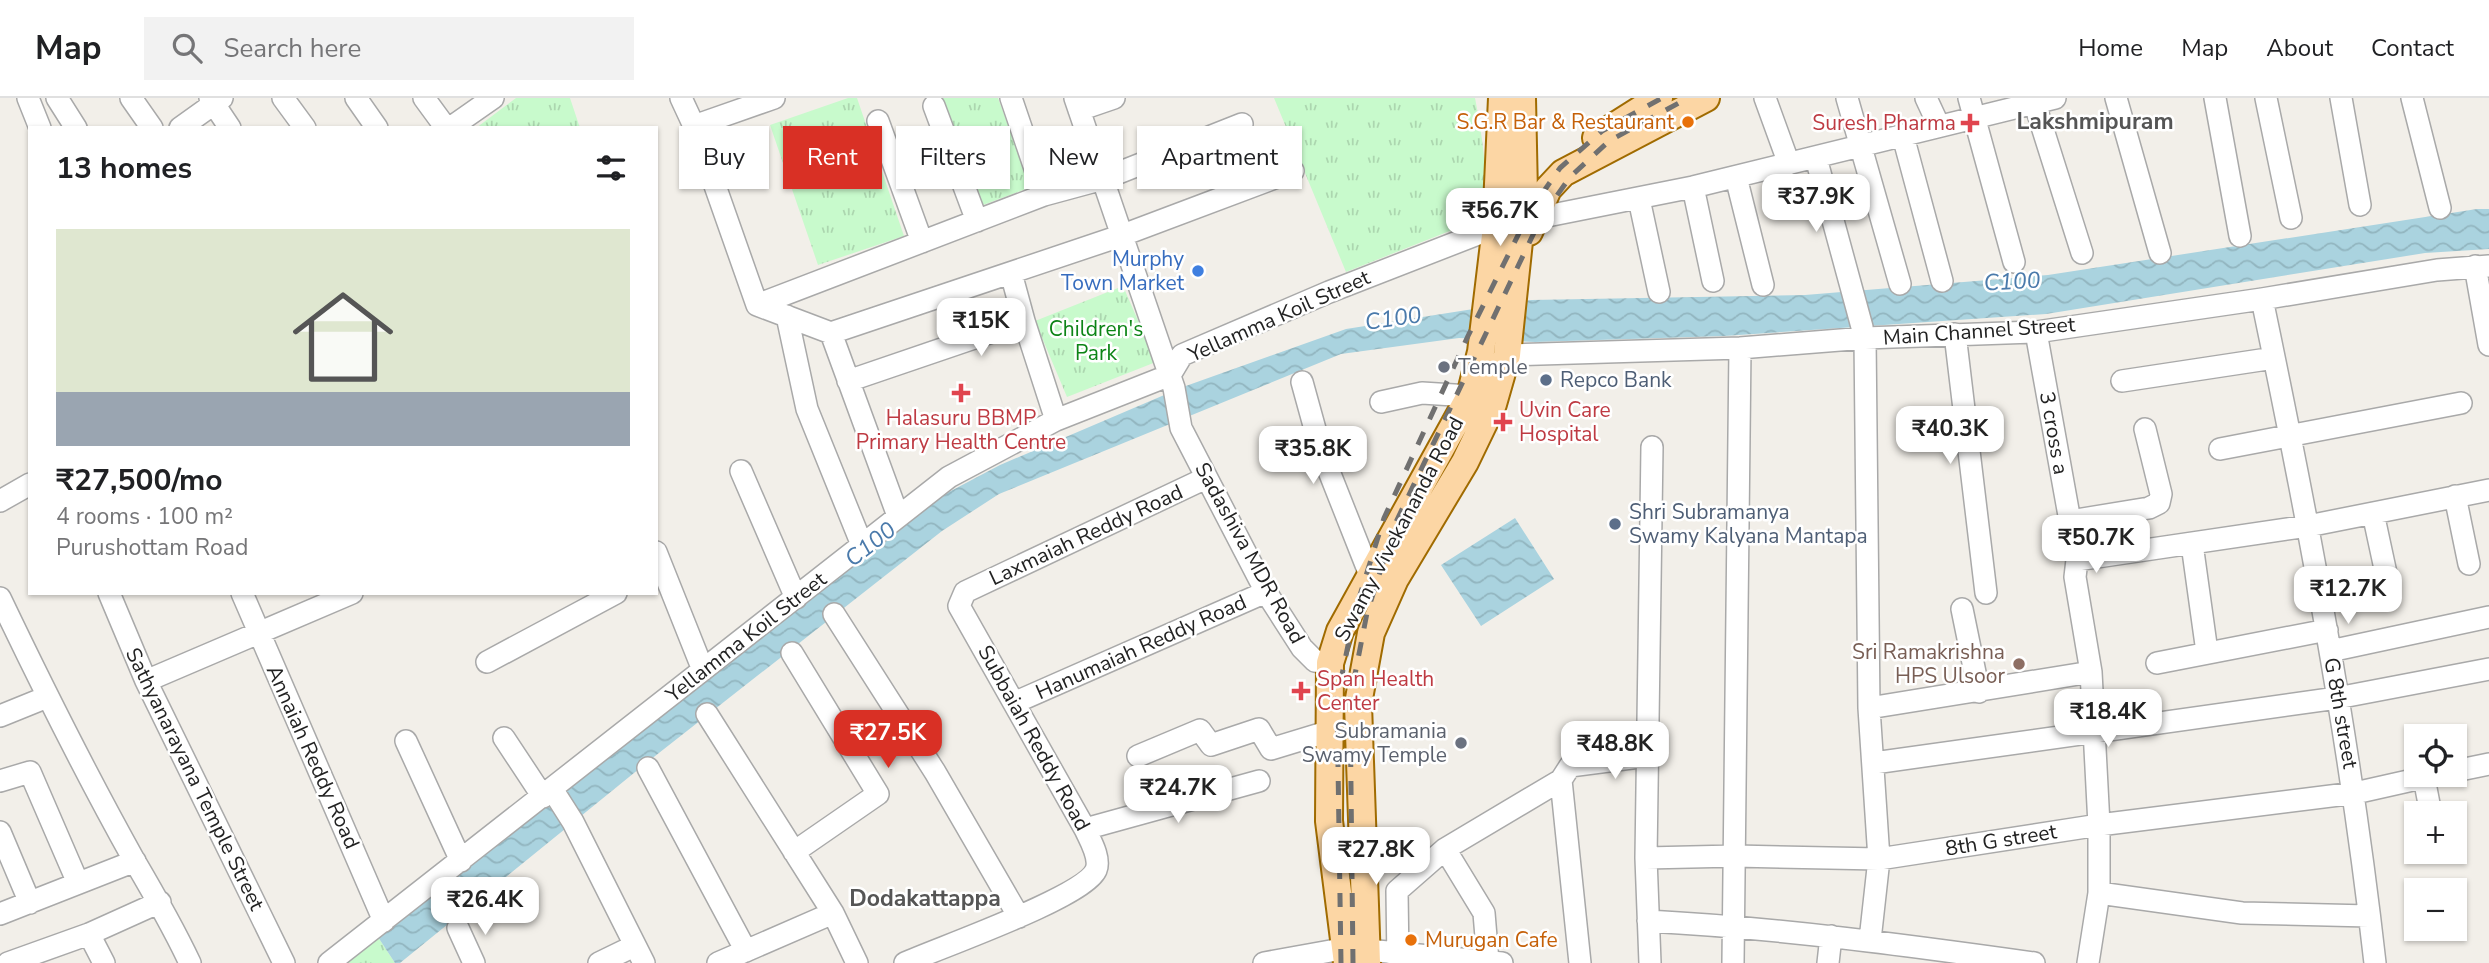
<!DOCTYPE html>
<meta charset="utf-8">
<style>
body{margin:0;font-family:"Nunito Sans",sans-serif;background:#f2f2f2;color:#202124;height:100vh;display:flex;flex-direction:column;font-size:26px;white-space:nowrap}
*{box-sizing:border-box;margin:0}
p{font-size:23px;color:#757577}
.icon{flex:none;width:38px;height:38px;fill:none;stroke:currentColor;stroke-width:2;stroke-linecap:round;stroke-linejoin:round}
.map{position:relative;flex:1;overflow:hidden}
.sheet{position:absolute;left:28px;top:28px;width:630px;height:469px;display:flex;flex-direction:column;background:#fff;border-radius:0px;box-shadow:0 2px 5px #0004}
.sheet>*{flex:none}
.guide{position:absolute;left:679px;top:28px;width:665px;height:63px;display:flex;gap:14px}
.tools{position:absolute;left:2404px;top:626px;display:grid;gap:14px}
.tools a{display:grid;place-items:center;width:63px;height:63px;border-radius:0px;background:#fff;box-shadow:0 2px 5px #0004;font-size:35px}
.price{position:absolute;translate:-50% -60px;padding:0 16px;border-radius:14px;background:#fff;color:#222;font-size:23px;line-height:46px;filter:drop-shadow(0 2px 4px #0008)}
.price::after{content:'';position:absolute;left:50%;top:42px;width:21px;height:16px;margin-left:-10px;background:inherit;clip-path:polygon(0 0,100% 0,50% 100%)}
.price.current{background:#d93025;color:#fff}
ul{padding:0;list-style:none}
li{display:grid;align-content:center;gap:14px;height:371px;padding:0 28px}
li span{display:grid;place-items:center;height:217px;border-radius:0px;color:#555}
li>.icon{margin-inline-start:auto}
span .icon{width:126px;height:126px;fill:#fffc;stroke-width:1}
li b{font-size:30px}
h2{display:flex;justify-content:space-between;align-items:center;height:84px;padding:0 28px;font-size:30px}
.pill{padding:0 24px;border-radius:0px;background:#fff;box-shadow:0 2px 5px #0004;font-size:24px;line-height:63px}
.pill.current{background:#d93025;color:#fff}
header{display:flex;align-items:center;gap:42px;box-sizing:border-box;height:98px;padding:0 35px;background:#fff;border-bottom:2px solid #e0e0e0}
header strong{font-size:33px}
nav{display:flex;gap:38px;margin-inline-start:auto;font-size:24px}
.search{width:490px;height:63px;background:#f2f2f2;display:flex;align-items:center;gap:18px;box-sizing:border-box;padding:0 24px;border-radius:0px;color:#757577;font-size:26px}
.map>svg:first-child{display:block}
.park{fill:url(#park-tufts)}
.water{fill:url(#water-waves)}
.lines{fill:none;stroke-linecap:round;stroke-linejoin:round}
.minor-casing{stroke:#a9a9a9;stroke-width:24}
.major-casing{stroke:#a06b00;stroke-width:30}
.minor{stroke:#fff;stroke-width:21}
.major{stroke:#fcd6a4;stroke-width:26}
.rail{stroke:#707070;stroke-width:5;stroke-dasharray:14 14;stroke-linecap:butt}
.food-dot{fill:#e8710a;stroke:#fff;stroke-width:2.5}
.health-dot{fill:#e0444e;stroke:#fff;stroke-width:2.5}
.shop-dot{fill:#3f7fe0;stroke:#fff;stroke-width:2.5}
.worship-dot{fill:#6b7280;stroke:#fff;stroke-width:2.5}
.service-dot{fill:#5c6f8a;stroke:#fff;stroke-width:2.5}
.education-dot{fill:#8d6e63;stroke:#fff;stroke-width:2.5}
.labels{text-anchor:middle;stroke-width:5;stroke-linejoin:round;paint-order:stroke}
.food-label{font-size:21px;fill:#c56008;stroke:#fff;text-anchor:end}
.health-label{font-size:21px;fill:#be3a42;stroke:#fff;text-anchor:start}
.shop-label{font-size:21px;fill:#366cbe;stroke:#fff;text-anchor:end}
.street-label{font-size:21px;fill:#222;stroke:#fff}
.park-label{font-size:21px;fill:#0c8416;stroke:#fff}
.worship-label{font-size:21px;fill:#5b616d;stroke:#fff;text-anchor:start}
.service-label{font-size:21px;fill:#4e5e75;stroke:#fff;text-anchor:start}
.education-label{font-size:21px;fill:#785e54;stroke:#fff;text-anchor:end}
.neighbourhood-label{font-size:23px;font-weight:bold;fill:#555;stroke:#fff}
.water-label{font-size:23px;font-style:italic;fill:#4a7aab;stroke:#fff}
</style>
<header>
<strong>Map</strong>
<div class="search"><svg class="icon" aria-label="search" viewBox="0 0 24 24"><circle cx="10" cy="10" r="6"/><path d="M15 15l6 6"/></svg>Search here</div>
<nav><a>Home</a><a>Map</a><a>About</a><a>Contact</a></nav>
</header>
<div class="map">
<svg width="2489" height="865" viewBox="0 0 2489 865">
<defs>
<pattern id="park-tufts" width="24" height="20" patternUnits="userSpaceOnUse" patternTransform="scale(1.75)"><rect width="24" height="20" fill="#c8facc"/><path d="M3 7l-1-3M5 7V3M7 7l1-3M15 17l-1-3M17 17v-4M19 17l1-3" fill="none" stroke="#acd6af"/></pattern>
<pattern id="water-waves" width="16" height="10" patternUnits="userSpaceOnUse" patternTransform="scale(1.75)"><rect width="16" height="10" fill="#aad3df"/><path d="M0 5q4-4 8 0t8 0" fill="none" stroke="#92b5bf"/></pattern>
</defs>
<rect width="100%" height="100%" fill="#f2efe9"/>
<path class="park" d="M516 0H570L580 30H476Z
M848 0H857L904 138 818 167 770 27Z
M934 0H998L1031 89 975 110Z
M1274 0H1475C1481 31 1492 92 1480 121L1346 174Z
M1123 188 1156 264 1067 299 1035 223Z
M378 839 395 865H345Z"/>
<path class="water" d="M2477 111H2489V151L2425 155 2046 216 1724 238 1535 244 1459 240 1341 256 999 396 942 433 650 662 400 865H395L378 839 930 404 1000 367 1183 289 1346 231 1531 202 1805 197 2048 177Z
M1515 420 1554 481 1481 528 1441 467Z"/>
<g class="lines">
<defs>
<path id="minor" d="M28 0 40 30
M57 0 76 30
M131 0 152 30
M210 0 230 30
M283 0 305 30
M356 0 377 30
M424 0 446 30
M681 0 694 28 757 207 831 235 898 418
M1011 0 1044 97
M1075 0 1174 290 1181 330 1266 494 1302 550 1315 563 1330 565
M1765 0 1789 66
M1847 0 1900 186
M1926 0 1939 28
M1969 0 2014 164
M2033 0 2082 155
M2116 0 2160 155
M2215 0 2240 138
M2266 0 2291 120
M2341 0 2360 107
M2412 0 2440 110
M934 8 977 123
M1079 12 1114 0
M878 23 922 144
M694 28 774 0
M180 30 222 0
M450 30 493 0
M1903 38 1942 183
M1816 60 1862 229
M1736 79 1763 187
M1693 89 1713 183
M1639 101 1659 194
M1532 121 1693 89 2055 0
M2475 168 2489 247
M2262 201C2308 421 2350 642 2375 865
M757 207 1044 97 1103 81 1242 26
M787 218 807 311 862 447
M1024 223 1056 322
M2036 234 2077 462 2075 479 2091 574 2099 727V795L2088 865
M831 235 1123 137 1293 73
M1955 236 1986 495
M1865 240 1869 610 1879 761 1870 842
M1507 257 1740 250 1865 240 2036 234 2262 201 2437 172 2489 168
M848 283 1024 223 1011 175
M2122 283 2274 260
M1302 284 1321 353 1370 477
M1381 304 1422 295 1470 298
M2220 351 2461 305
M741 373 796 500
M2455 398 2469 466
M0 403 30 386
M2373 415 2387 480
M2070 423 2149 410 2159 405 2161 396 2145 331
M2192 446 2207 554
M656 454 703 572
M2077 462 2308 428 2489 392
M109 495 146 583 284 865
M242 495 384 823
M0 500C42 588 86 676 134 762 154 796 173 829 190 865
M1962 511 1979 594
M834 516 935 674 1019 819
M2330 553 2489 519
M792 555 878 696 794 754
M487 564 616 495
M2157 565 2327 532
M146 583 352 495
M1016 604 1266 494
M1869 610 2091 574
M707 616 833 815 857 865
M0 618 47 599
M504 640 543 699
M406 643 461 763
M1138 658 1200 632 1211 647 1259 631 1271 651 1330 633
M1874 665 2337 600 2489 571
M648 670 746 853
M2455 673 2489 666
M2424 680 2431 716
M0 683 30 674 78 785
M552 691 573 724 644 865
M1085 731 1259 683
M0 734 30 805
M1445 751 1484 815 1488 863
M1646 760 1735 758 1879 761 2099 727 2355 695 2435 677
M2099 795 2242 815 2369 818
M0 816 135 763
M1648 823C1778 830 1905 847 2034 865
M458 830 474 865
M89 836 104 865
M1367 852 1502 865
M8 865 89 836 160 804
M329 865 949 379 1056 322 1170 277 1182 257 1329 194 1496 129
M599 865 634 848
M718 865 833 815
M905 865C938 850 1085 799 1096 772 1101 760 1090 742 1085 731L959 508 965 494 1206 380
M1264 865 1347 850
M1398 865 1397 793 1445 751 1561 682
M1580 865 1561 682 1570 668 1647 658
M1650 865 1646 760 1652 349
M1733 865 1740 250
M1828 865 1831 838"/>
<path id="major" d="M1596 40 1659 0
M1529 134 1548 91 1563 75 1706 0
M1347 865 1329 723 1330 565 1340 533 1470 298 1481 254 1496 129 1502 0
M1367 865 1358 606 1371 535 1395 481 1465 364 1493 306 1507 257 1524 96 1522 0"/>
</defs>
<use href="#minor" class="minor-casing"/>
<use href="#major" class="major-casing"/>
<use href="#minor" class="minor"/>
<use href="#major" class="major"/>
<path class="rail" d="M1341 865 1337 601 1355 513 1384 420 1468 238 1530 113 1560 70 1602 33 1662 0
M1353 865 1350 602 1367 515 1396 424 1541 120 1570 79 1609 43 1688 0"/>
</g>
<g class="food-dot">
<circle cx="1688" cy="24" r="7"/>
<circle cx="1411" cy="842" r="7"/>
</g>
<g class="health-dot">
<path d="M1966.5 14.5h7v7h7v7h-7v7h-7v-7h-7v-7h7z"/>
<path d="M957.5 284.5h7v7h7v7h-7v7h-7v-7h-7v-7h7z"/>
<path d="M1499.5 313.5h7v7h7v7h-7v7h-7v-7h-7v-7h7z"/>
<path d="M1297.5 582.5h7v7h7v7h-7v7h-7v-7h-7v-7h7z"/>
</g>
<circle class="shop-dot" cx="1198" cy="173" r="7"/>
<g class="worship-dot">
<circle cx="1444" cy="269" r="7"/>
<circle cx="1461" cy="645" r="7"/>
</g>
<g class="service-dot">
<circle cx="1546" cy="282" r="7"/>
<circle cx="1615" cy="426" r="7"/>
</g>
<circle class="education-dot" cx="2019" cy="566" r="7"/>
<g class="labels">
<g class="food-label">
<text x="1674" y="31">S.G.R Bar &amp; Restaurant</text>
<text x="1425" y="849" text-anchor="start">Murugan Cafe</text>
</g>
<g class="health-label">
<text x="1956" y="32" text-anchor="end">Suresh Pharma</text>
<text x="1519" y="319">Uvin Care<tspan x="1519" dy="24">Hospital</tspan></text>
<text x="961" y="327" text-anchor="middle">Halasuru BBMP<tspan x="961" dy="24">Primary Health Centre</tspan></text>
<text x="1317" y="588">Span Health<tspan x="1317" dy="24">Center</tspan></text>
</g>
<g class="shop-label">
<text x="1184" y="168">Murphy<tspan x="1184" dy="24">Town Market</tspan></text>
</g>
<g class="street-label">
<text transform="translate(1279 218) rotate(-24)" y="7">Yellamma Koil Street</text>
<text transform="translate(1979 233) rotate(-4)" y="7">Main Channel Street</text>
<text transform="translate(2054 335) rotate(80)" y="7">3 cross a</text>
<text transform="translate(1399 431) rotate(-62)" y="7">Swamy Vivekananda Road</text>
<text transform="translate(1086 437) rotate(-25)" y="7">Laxmaiah Reddy Road</text>
<text transform="translate(1250 455) rotate(61)" y="7">Sadashiva MDR Road</text>
<text transform="translate(746 539) rotate(-38)" y="7">Yellamma Koil Street</text>
<text transform="translate(1141 549) rotate(-24)" y="7">Hanumaiah Reddy Road</text>
<text transform="translate(2341 615) rotate(80)" y="7">G 8th street</text>
<text transform="translate(1034 640) rotate(61)" y="7">Subbaiah Reddy Road</text>
<text transform="translate(313 659) rotate(66)" y="7">Annaiah Reddy Road</text>
<text transform="translate(195 681) rotate(64)" y="7">Sathyanarayana Temple Street</text>
<text transform="translate(2001 742) rotate(-9)" y="7">8th G street</text>
</g>
<g class="park-label">
<text x="1096" y="238">Children's<tspan x="1096" dy="24">Park</tspan></text>
</g>
<g class="worship-label">
<text x="1458" y="276">Temple</text>
<text x="1447" y="640" text-anchor="end">Subramania<tspan x="1447" dy="24">Swamy Temple</tspan></text>
</g>
<g class="service-label">
<text x="1560" y="289">Repco Bank</text>
<text x="1629" y="421">Shri Subramanya<tspan x="1629" dy="24">Swamy Kalyana Mantapa</tspan></text>
</g>
<g class="education-label">
<text x="2005" y="561">Sri Ramakrishna<tspan x="2005" dy="24">HPS Ulsoor</tspan></text>
</g>
<g class="neighbourhood-label">
<text x="2095" y="31">Lakshmipuram</text>
<text x="925" y="808">Dodakattappa</text>
</g>
<g class="water-label">
<text transform="translate(2012 183) rotate(-3)" y="8">C100</text>
<text transform="translate(1393 220) rotate(-8)" y="8">C100</text>
<text transform="translate(870 446) rotate(-38)" y="8">C100</text>
</g>
</g>
</svg>
<div class="tools">
<a><svg class="icon" aria-label="locate" viewBox="0 0 24 24"><circle cx="12" cy="12" r="6"/><path d="M12 2v4M12 18v4M2 12h4M18 12h4"/></svg></a>
<a>+</a>
<a>−</a>
</div>
<b class="price" style="left:1816px;top:136px">₹37.9K</b>
<b class="price" style="left:1500px;top:150px">₹56.7K</b>
<b class="price" style="left:981px;top:260px">₹15K</b>
<b class="price" style="left:1950px;top:368px">₹40.3K</b>
<b class="price" style="left:1313px;top:388px">₹35.8K</b>
<b class="price" style="left:2096px;top:477px">₹50.7K</b>
<b class="price" style="left:2348px;top:528px">₹12.7K</b>
<b class="price" style="left:2108px;top:651px">₹18.4K</b>
<b class="price current" style="left:888px;top:672px">₹27.5K</b>
<b class="price" style="left:1615px;top:683px">₹48.8K</b>
<b class="price" style="left:1178px;top:727px">₹24.7K</b>
<b class="price" style="left:1376px;top:789px">₹27.8K</b>
<b class="price" style="left:485px;top:839px">₹26.4K</b>
<div class="guide">
<a class="pill">Buy</a>
<a class="pill current">Rent</a>
<a class="pill">Filters</a>
<a class="pill">New</a>
<a class="pill">Apartment</a>
</div>
<section class="sheet">
<h2>13 homes<svg class="icon" aria-label="filters" viewBox="0 0 24 24"><path d="M4 7h16M4 17h16"/><circle cx="9" cy="7" r="2"/><circle cx="15" cy="17" r="2"/></svg></h2>
<ul>
<li><span style="background:linear-gradient(#dfe7d0 75%,#9aa5b1 0)"><svg class="icon" aria-label="home" viewBox="0 0 24 24"><path d="M3 11l9-7 9 7M6 9v11h12V9"/></svg></span><div><b>₹27,500/mo</b><p>4 rooms · 100 m²</p><p>Purushottam Road</p></div></li>
</ul>
</section>
</div>
